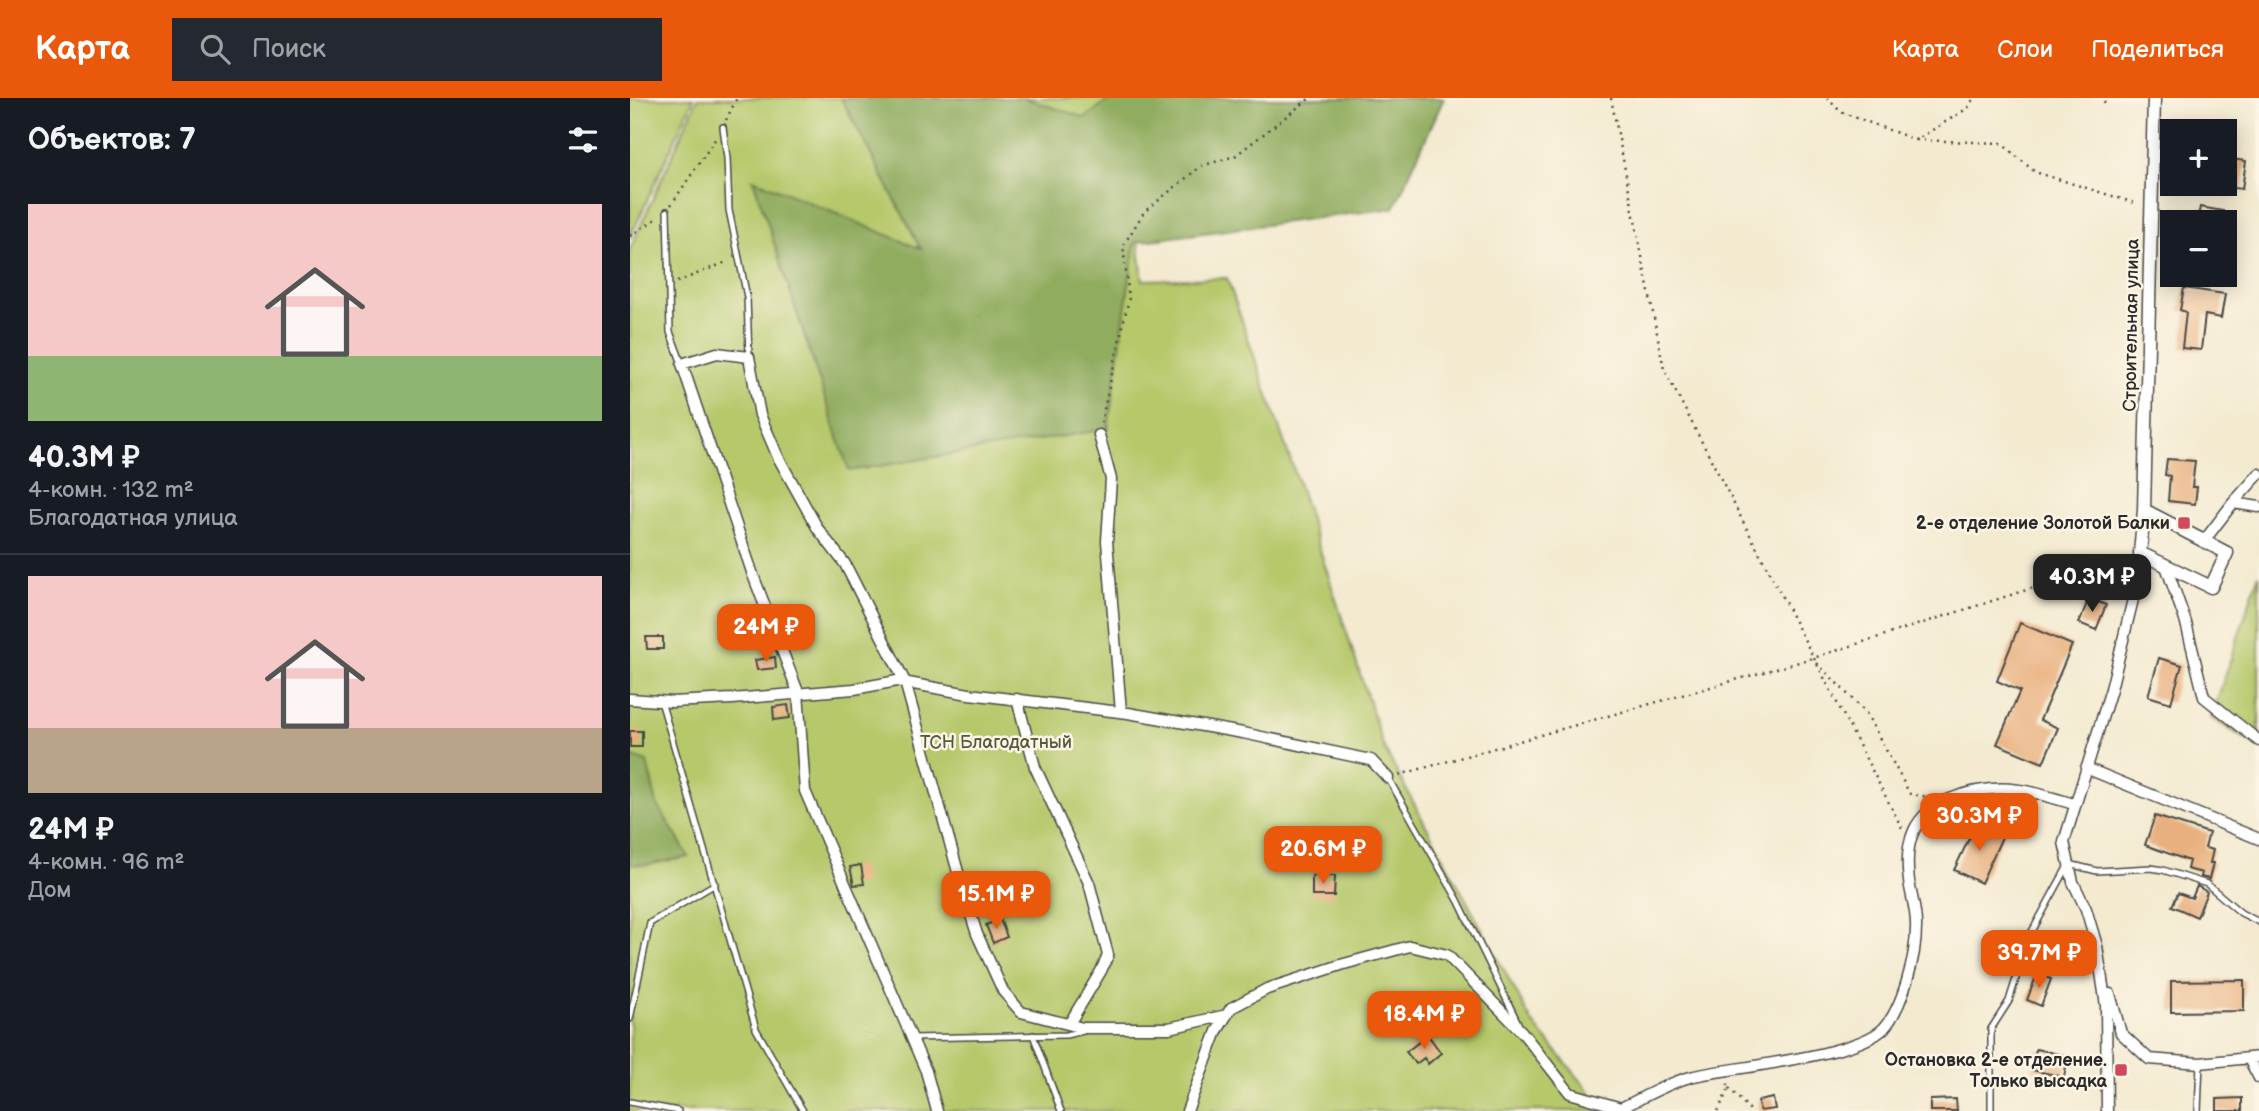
<!DOCTYPE html>
<html lang="ru">
<meta charset="utf-8">
<style>
body{margin:0;font-family:"Balsamiq Sans",sans-serif;background:#242831;color:#f1f3f6;height:100vh;display:flex;flex-direction:column;font-size:26px;white-space:nowrap}
*{box-sizing:border-box;margin:0}
p{font-size:23px;color:#9ea1a6}
.icon{flex:none;width:38px;height:38px;fill:none;stroke:currentColor;stroke-width:2;stroke-linecap:round;stroke-linejoin:round}
.map{position:relative;flex:1;overflow:hidden}
.drawer{display:flex;flex-direction:column;background:#171b24;width:630px}
.drawer>*{flex:none}
.buttons{position:absolute;left:1530px;top:21px;display:grid;gap:14px}
.buttons a{display:grid;place-items:center;width:77px;height:77px;border-radius:0px;background:#171b24;box-shadow:0 4px 18px #0003;font-size:35px}
.price{position:absolute;translate:-50% -60px;padding:0 16px;border-radius:14px;background:#ea580c;color:#fff;font-size:23px;line-height:46px;filter:drop-shadow(0 2px 4px #0008)}
.price::after{content:'';position:absolute;left:50%;top:42px;width:21px;height:16px;margin-left:-10px;background:inherit;clip-path:polygon(0 0,100% 0,50% 100%)}
.price.on{background:#222;color:#fff}
ul{padding:0;list-style:none}
li{display:grid;align-content:center;gap:14px;height:371px;padding:0 28px}
li+li{border-top:2px solid #363941}
li span{display:grid;place-items:center;height:217px;border-radius:0px;color:#555}
li>.icon{margin-inline-start:auto}
span .icon{width:126px;height:126px;fill:#fffc;stroke-width:1}
li b{font-size:30px}
h2{display:flex;justify-content:space-between;align-items:center;height:84px;padding:0 28px;font-size:30px}
header{display:flex;align-items:center;gap:42px;box-sizing:border-box;height:98px;padding:0 35px;background:#ea580c;color:#fff}
header strong{font-size:33px}
nav{display:flex;gap:38px;margin-inline-start:auto;font-size:24px}
.search{width:490px;height:63px;background:#242831;display:flex;align-items:center;gap:18px;box-sizing:border-box;padding:0 24px;border-radius:0px;color:#9ea1a6;font-size:26px}
main{display:flex;flex:1;min-height:0}
.map>svg:first-child{display:block}
.green{fill:#b5c86b;stroke:#707a4b;stroke-width:2}
.forest{fill:#90ac5f;stroke:#5e6c45;stroke-width:2}
.building{fill:#e9b07f}
.lines{fill:none;stroke-linecap:round;stroke-linejoin:round}
.service-casing{stroke:#494844;stroke-width:8}
.minor-casing{stroke:#494844;stroke-width:13}
.tertiary-casing{stroke:#494844;stroke-width:15}
.path{stroke:#494844;stroke-width:2.5;stroke-dasharray:2 5;stroke-linecap:butt}
.service{stroke:#fff;stroke-width:5}
.minor{stroke:#fff;stroke-width:10}
.tertiary{stroke:#fff;stroke-width:12}
.poi-dot{fill:#d1495b;stroke:#fcf5e5;stroke-width:2.5}
.labels{text-anchor:middle;stroke-width:5;stroke-linejoin:round;paint-order:stroke}
.street-label{font-size:18px;fill:#2b2b2b;stroke:#fcf5e5}
.poi-label{font-size:18px;font-weight:bold;fill:#2b2b2b;stroke:#fcf5e5;text-anchor:end}
.park-label{font-size:18px;fill:#545a3e;stroke:#fcf5e5}
</style>
<header>
<strong>Карта</strong>
<div class="search"><svg class="icon" aria-label="search" viewBox="0 0 24 24"><circle cx="10" cy="10" r="6"/><path d="M15 15l6 6"/></svg>Поиск</div>
<nav><a>Карта</a><a>Слои</a><a>Поделиться</a></nav>
</header>
<main>
<section class="drawer">
<h2>Объектов: 7<svg class="icon" aria-label="filters" viewBox="0 0 24 24"><path d="M4 7h16M4 17h16"/><circle cx="9" cy="7" r="2"/><circle cx="15" cy="17" r="2"/></svg></h2>
<ul>
<li><span style="background:linear-gradient(#f6c9c9 70%,#8fb573 0)"><svg class="icon" aria-label="home" viewBox="0 0 24 24"><path d="M3 11l9-7 9 7M6 9v11h12V9"/></svg></span><div><b>40.3M ₽</b><p>4-комн. · 132 m²</p><p>Благодатная улица</p></div></li>
<li><span style="background:linear-gradient(#f6c9c9 70%,#b9a48a 0)"><svg class="icon" aria-label="home" viewBox="0 0 24 24"><path d="M3 11l9-7 9 7M6 9v11h12V9"/></svg></span><div><b>24M ₽</b><p>4-комн. · 96 m²</p><p>Дом</p></div></li>
</ul>
</section>
<div class="map">
<svg width="1629" height="1013" viewBox="0 0 1629 1013">
<rect width="100%" height="100%" fill="#fcf5e5"/>
<filter id="ink" filterUnits="userSpaceOnUse"><feTurbulence type="fractalNoise" baseFrequency=".0143" numOctaves="2"/><feDisplacementMap in="SourceGraphic" scale="14" xChannelSelector="R" yChannelSelector="G"/><feConvolveMatrix kernelMatrix="1 2 1 2 8 2 1 2 1" color-interpolation-filters="sRGB"/></filter>
<filter id="wash" filterUnits="userSpaceOnUse"><feTurbulence type="fractalNoise" baseFrequency=".00686" numOctaves="4" result="noise"/><feDisplacementMap in="SourceGraphic" scale="28" xChannelSelector="R" yChannelSelector="G"/><feGaussianBlur stdDeviation="1.57" result="paint"/><feColorMatrix in="noise" values="0 0 0 0 0 0 0 0 0 0 0 0 0 0 0 0 0 1.4 0 .05"/><feComposite in="paint" operator="in"/></filter>
<g filter="url(#wash)">
<rect width="100%" height="100%" fill="#f3ead0"/>
<path class="green" d="M0 0H64L0 140Z
M68 0H490L513 182 597 180 666 378 754 650 902 924 976 1013H0V151Z
M1629 476V649L1581 620Z"/>
<path class="forest" d="M211 0H394L455 20 481 0H814L764 110 505 144 478 331 219 373 123 81 291 151Z
M0 658 17 664 27 706 59 759 16 767 0 766Z"/>
<g id="blocks">
<path class="building" d="M1594 60 1616 63 1612 91 1594 89Z
M1570 109 1593 113 1591 124H1567Z
M1554 190 1595 196 1591 220 1575 217 1571 252 1552 250 1556 214 1550 212Z
M1537 361 1565 363 1562 389H1567L1565 406 1538 403 1540 378 1535 377Z
M1459 500 1476 507 1466 532 1449 525Z
M1390 525 1442 547 1410 622 1428 630 1413 665 1367 646 1390 593 1367 583Z
M16 539H33V551H17Z
M145 559 146 570 127 572 125 562Z
M1529 560 1552 567 1541 605 1518 598Z
M158 607 160 620 144 622 143 609Z
M0 633H12V649H0Z
M1525 718 1579 735 1575 750 1583 752 1580 765H1583L1579 781 1571 779 1572 775 1557 771 1559 763 1515 747Z
M1347 724 1373 737 1351 785 1324 772Z
M231 767 234 786 224 787 220 769Z
M682 778H705L704 798H682Z
M1567 788 1577 794 1567 819 1542 808 1548 795 1562 800Z
M370 821 377 839 363 845 356 827Z
M1406 838 1418 841 1413 860 1400 857Z
M1407 876 1421 881 1411 908 1397 902Z
M1614 882V913L1541 914V883Z
M798 937 811 955 798 966 794 960 786 966 776 954Z
M1406 951 1438 958 1434 979 1402 972Z
M1143 1000 1145 1011 1130 1013 1128 1003Z
M1612 1000V1013H1587V1001Z
M1326 1001 1327 1013H1300V1002Z"/>
</g>
</g>
<g filter="url(#ink)">
<use href="#blocks" fill-opacity="0" stroke="#494844" stroke-width="2"/>
<g class="lines">
<defs>
<path id="service" d="M93 29 97 60 99 112 117 199 119 259
M37 113 40 234 52 266
M31 603 126 931 173 1013
M758 680 828 802 888 925
M0 921 20 825 85 786
M403 937 431 1013
M281 940 436 937 453 933
M0 1004 48 1013
M1361 1013V931L1379 903 1399 839 1439 766 1467 773 1521 770 1533 772 1577 786 1611 815 1629 824
M1568 1013 1570 965"/>
<path id="minor" d="M469 337 481 381 477 443 491 614
M1603 405 1629 409
M1574 443 1603 405 1629 376
M1536 468 1556 525 1574 599 1629 643
M0 601 42 604 102 601 224 591 267 583 339 596 498 615 613 635 741 662 758 680
M387 601 405 669 459 785 478 857 471 873 439 926
M1456 670 1629 741
M1480 896 1491 935 1519 961 1570 965 1629 959
M1619 961 1629 980
M307 1013 296 973 175 693 168 594 123 477 52 266 87 255 119 259 130 317 148 359 188 431 215 466 275 584 333 792 347 836 373 893 391 914 453 930H539L597 917
M557 1013 587 933 601 910 637 891 714 866 780 848 817 857 892 934 940 995 991 1010C1015 999 1039 984 1064 978 1106 969 1228 958 1254 930 1273 909 1286 858 1286 830 1287 814 1281 798 1279 783 1274 744 1283 716 1320 701 1369 682 1396 692 1444 706
M1477 1013 1476 908 1467 848 1456 811 1443 784 1434 744 1481 591 1506 489 1510 455"/>
<path id="tertiary" d="M1514 412 1597 455 1581 489 1510 455 1514 412 1524 0"/>
</defs>
<use href="#service" class="service-casing"/>
<use href="#minor" class="minor-casing"/>
<use href="#tertiary" class="tertiary-casing"/>
<path class="path" d="M981 0 1034 271 1273 732
M1197 0 1211 14 1286 42 1338 10 1344 0
M1474 5 1476 0
M96 22 107 0
M1286 42 1371 45 1405 74 1508 106
M41 107 86 40
M0 138 29 119
M47 184 99 163
M471 325 499 200 493 148 514 114 571 68 605 58 680 0
M1187 565 1236 615 1280 696 1300 699
M769 677 1183 560 1497 460
M1099 990 1121 1013
M1088 1013 1099 990 1097 984"/>
<use href="#service" class="service"/>
<use href="#minor" class="minor"/>
<use href="#tertiary" class="tertiary"/>
</g>
</g>
<g class="poi-dot">
<rect x="1547" y="418" width="14" height="14" rx="3.5"/>
<rect x="1484" y="965" width="14" height="14" rx="3.5"/>
</g>
<g class="labels">
<g class="street-label">
<text transform="translate(1501 227) rotate(-89)" y="6">Строительная улица</text>
</g>
<g class="poi-label">
<text x="1540" y="431">2-е отделение Золотой Балки</text>
<text x="1477" y="968">Остановка 2-е отделение.<tspan x="1477" dy="21">Только высадка</tspan></text>
</g>
<g class="park-label">
<text x="366" y="650">ТСН Благодатный</text>
</g>
</g>
</svg>
<div class="buttons">
<a>+</a>
<a>−</a>
</div>
<b class="price on" style="left:1462px;top:516px">40.3M ₽</b>
<b class="price" style="left:136px;top:566px">24M ₽</b>
<b class="price" style="left:1349px;top:755px">30.3M ₽</b>
<b class="price" style="left:693px;top:788px">20.6M ₽</b>
<b class="price" style="left:366px;top:833px">15.1M ₽</b>
<b class="price" style="left:1409px;top:892px">39.7M ₽</b>
<b class="price" style="left:794px;top:953px">18.4M ₽</b>
</div>
</main>
